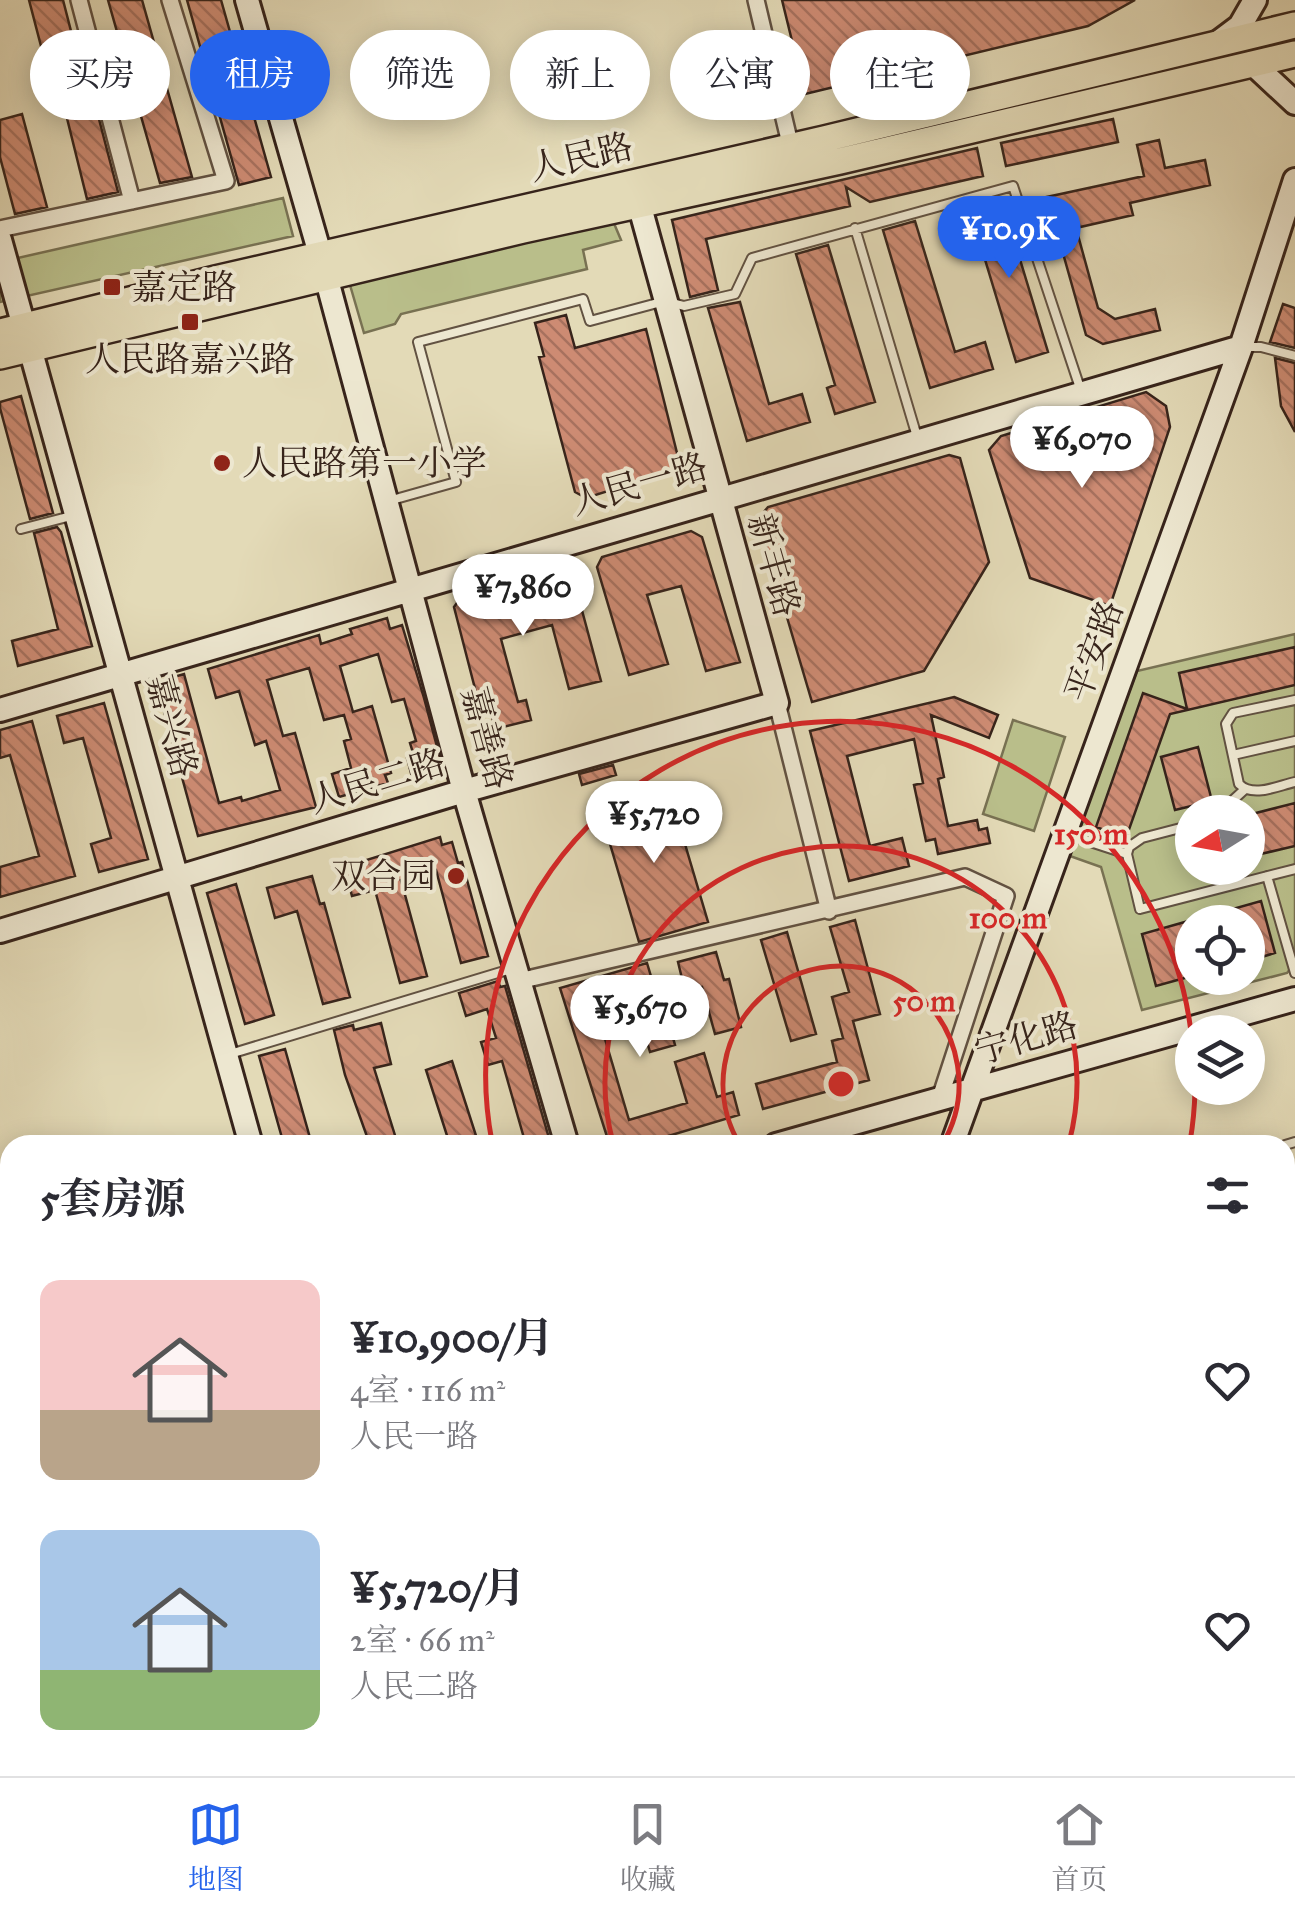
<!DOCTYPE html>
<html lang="zh">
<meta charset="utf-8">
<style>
body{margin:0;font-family:"IM FELL Great Primer","Noto Serif SC",serif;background:#f2f2f3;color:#2b2b33;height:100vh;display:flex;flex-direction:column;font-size:38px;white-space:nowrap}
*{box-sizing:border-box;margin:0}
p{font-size:32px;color:#7c7c81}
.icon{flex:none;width:55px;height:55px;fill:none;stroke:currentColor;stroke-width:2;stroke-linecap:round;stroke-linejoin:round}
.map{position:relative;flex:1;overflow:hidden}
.sheet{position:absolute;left:0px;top:1135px;width:1295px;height:642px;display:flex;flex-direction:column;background:#fff;border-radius:30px 30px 0 0;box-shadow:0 5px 25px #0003}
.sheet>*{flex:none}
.banner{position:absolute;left:30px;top:30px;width:1235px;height:90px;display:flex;gap:20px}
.needle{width:65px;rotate:259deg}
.fabs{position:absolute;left:1175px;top:795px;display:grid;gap:20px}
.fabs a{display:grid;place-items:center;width:90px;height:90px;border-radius:50%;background:#fff;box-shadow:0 5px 25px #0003;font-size:50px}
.price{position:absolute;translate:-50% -85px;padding:0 22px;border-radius:35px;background:#fff;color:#222;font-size:32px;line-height:65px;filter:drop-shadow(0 2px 5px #0008)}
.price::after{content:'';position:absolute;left:50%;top:60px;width:30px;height:22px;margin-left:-15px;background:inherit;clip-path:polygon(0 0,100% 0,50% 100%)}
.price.on{background:#2563eb;color:#fff}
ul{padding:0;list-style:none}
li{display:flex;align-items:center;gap:30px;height:250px;padding:0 40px}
li span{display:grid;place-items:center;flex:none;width:280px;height:200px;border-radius:20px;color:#555}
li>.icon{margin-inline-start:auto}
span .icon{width:120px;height:120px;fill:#fffc;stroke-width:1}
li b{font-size:42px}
h2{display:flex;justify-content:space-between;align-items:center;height:120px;padding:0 40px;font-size:42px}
.pill{padding:0 35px;border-radius:45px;background:#fff;box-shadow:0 5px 25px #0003;font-size:35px;line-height:90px}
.pill.on{background:#2563eb;color:#fff}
.menu{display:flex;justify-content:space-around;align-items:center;height:140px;border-top:2px solid #e1e1e2;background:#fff;font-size:28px;color:#7c7c81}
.menu a{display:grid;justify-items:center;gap:5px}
.menu .on{color:#2563eb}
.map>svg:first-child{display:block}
.park{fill:#b9be8a;stroke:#787152;stroke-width:2.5;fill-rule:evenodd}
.building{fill:url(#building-back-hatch);stroke:#37241b;stroke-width:2.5}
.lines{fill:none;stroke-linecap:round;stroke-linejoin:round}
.lane-casing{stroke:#625242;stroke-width:12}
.street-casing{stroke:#625242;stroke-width:20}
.secondary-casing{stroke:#37241b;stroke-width:28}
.primary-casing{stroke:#37241b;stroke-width:30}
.lane{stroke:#ede7d0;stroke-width:8}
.street{stroke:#ede7d0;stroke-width:15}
.secondary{stroke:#ede7d0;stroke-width:22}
.primary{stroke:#e3dab7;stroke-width:25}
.ring{fill:none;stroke:#d62828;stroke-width:5}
.poi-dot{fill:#8f2418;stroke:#ede7d0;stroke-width:4}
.labels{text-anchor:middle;stroke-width:8;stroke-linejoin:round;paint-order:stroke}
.street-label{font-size:35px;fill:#37241b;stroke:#ede7d0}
.poi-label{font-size:35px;fill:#37241b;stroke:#ede7d0;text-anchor:start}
.centre{fill:#d62828;stroke:#ede7d0;stroke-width:5}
.ring-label{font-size:30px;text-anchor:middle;font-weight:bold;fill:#d62828;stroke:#ede7d0;stroke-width:8;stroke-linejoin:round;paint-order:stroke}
</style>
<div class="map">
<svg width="1295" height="1776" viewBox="0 0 1295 1776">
<defs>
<pattern id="building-back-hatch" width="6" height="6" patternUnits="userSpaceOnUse" patternTransform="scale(2.5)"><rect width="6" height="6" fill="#cd8b73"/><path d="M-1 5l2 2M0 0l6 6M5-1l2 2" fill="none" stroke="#a7715e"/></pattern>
</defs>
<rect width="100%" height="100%" fill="#e3dab7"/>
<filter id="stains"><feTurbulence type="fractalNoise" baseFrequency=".002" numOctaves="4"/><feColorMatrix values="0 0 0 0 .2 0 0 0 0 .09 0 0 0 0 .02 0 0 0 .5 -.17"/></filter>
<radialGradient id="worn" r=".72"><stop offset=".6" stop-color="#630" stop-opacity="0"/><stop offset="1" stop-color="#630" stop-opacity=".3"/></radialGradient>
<path class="park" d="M283 198 293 236 0 302V262Z
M613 221 621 240 583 250 587 269 401 314 395 324 364 333 350 285Z
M1295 634V963L1287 973 1142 1010 1101 867 1067 855 1137 671ZM1192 812H1248V868H1192ZM1192 922H1248V978H1192Z
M1013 720 1065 737 1034 831 983 814Z
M10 1667V1746L0 1748V1669Z"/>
<path class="building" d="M29 0H63L89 101 94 100 118 192 87 199 61 94 54 96Z
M108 0H142L192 177 160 183Z
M187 0H221L271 177 239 185Z
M782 0H1135L1088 26 805 94Z
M22 114 47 207 15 214 0 157V120Z
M1113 119 1118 142 1006 166 1001 143Z
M1159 140 1165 168 1205 160 1210 185 1130 203 1133 215 1076 228 1098 308 1115 319 1155 309 1160 330 1103 344 1086 335 1057 232 1050 234 1042 198 1144 176 1137 145Z
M977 148 983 176 870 202 846 187 850 206 706 239 718 290 690 297 672 220Z
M1002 200 1048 352 1016 362 970 210Z
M915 221 955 352 985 342 993 369 930 388 883 230Z
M828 245 875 402 835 414 827 388 835 385 796 254Z
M740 302 769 404 802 394 810 422 747 441 708 308Z
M1283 304 1295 308V348L1270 342Z
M566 315 575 348 646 329 679 461 672 471 586 498 575 492 539 357 544 356 535 323Z
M1275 358 1295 363V432L1281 406Z
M1146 392 1166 406 1170 427 1110 606 1030 578 989 450 1001 436Z
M21 396 53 513 30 519 0 408V402Z
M949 455 960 458 989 562 924 671 812 702 758 519 768 507Z
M57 527 61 532 92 646 18 666 12 641 58 629 34 533Z
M691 531 702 537 740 662 706 671 681 586 647 595 668 664 629 675 597 567 602 557Z
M562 570 573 577 601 681 569 689 552 625 501 639 518 702 526 700 531 720 495 729 490 709 481 712 454 607 459 600Z
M387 618 390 629 402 625 424 698 440 758 429 762 432 771 412 777 407 758 414 756 410 743 416 741 404 699 392 702 378 654 340 666 353 712 372 706 391 773 385 775 388 783 339 797 332 774 351 768 344 741 351 739 344 715 324 720 309 668 267 680 283 736 295 733 316 807 198 836 156 682 184 674 219 803 241 797 242 801 280 790 266 741 255 745 239 691 216 698 208 669 319 635 321 644 352 634 350 629Z
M1295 647V685L1170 714 1126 838 1096 827 1143 693 1187 709 1179 673Z
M954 697 998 715 989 738 931 715 944 777 938 779 948 826 977 820 979 830 987 828 990 843 938 854 935 839 926 841 914 785 923 783 914 739 847 756 870 846 902 838 909 866 849 881 810 731Z
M104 703 148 859 99 872 91 844 111 838 83 738 64 743 57 716Z
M32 721 75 876 0 897V867L39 856 10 755 0 758V730Z
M1198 747 1212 801 1175 810 1161 757Z
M613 765 616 775 582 785 579 774Z
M669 790 708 922 639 942 600 810Z
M1295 803V846L1248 857V815Z
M440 837 442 845 452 842 458 863 462 862 488 956 461 963 436 870 401 880 427 976 400 983 375 890 352 896 344 867Z
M312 876 320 904 324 903 350 997 323 1004 297 911 275 918 267 888Z
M236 884 274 1015 245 1024 207 893Z
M1261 901 1275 953 1248 961V922H1198L1197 919Z
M855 920 880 1014 853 1021 869 1080 763 1109 756 1084 837 1062 832 1041 843 1038 832 997 849 992 830 927Z
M1192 920V976L1156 986 1142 934Z
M787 932 816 1034 791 1041 761 940Z
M716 952 724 980 729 979 741 1027 715 1034 702 987 685 991 678 962Z
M647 963 653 983 657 981 675 1045 650 1052 633 994 595 1005 629 1120 687 1103 675 1062 704 1053 717 1097 733 1092 739 1115 638 1145H619L617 1137 608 1140 560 988Z
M498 981 500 987 505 986 551 1145H526L502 1061 488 1065 481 1042 496 1038 487 1009 466 1016 459 993Z
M381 1023 391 1064 374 1068 398 1145H370L345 1075 334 1030 353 1025 354 1030Z
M285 1049 312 1145H284L259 1056Z
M452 1061 479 1145H450L426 1070Z"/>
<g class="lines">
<defs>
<path id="lane" d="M855 228 918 440
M1246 347H1261L1295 356
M392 500 456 482 418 342 583 299 590 321 665 301 684 306 735 294 752 258 1013 186 1081 391
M21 529 75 515
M1295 700 1233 713 1226 724 1239 784C1253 798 1277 786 1295 782
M1233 755 1295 741
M1220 812 1244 790
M1192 825 1142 838 1129 847 1127 854 1140 909 1295 869
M1069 835 1127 854
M1267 876 1295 973
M230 1054 514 968
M1285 1145 1295 1142
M0 1662 10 1659"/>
<path id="street" d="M79 0 132 201
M756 0 792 152
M0 229 226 181 170 0
M777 703 829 911
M519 981 965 877 1006 896 940 1098
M1285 1511 1295 1515
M0 1638 10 1625
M1285 1686 1295 1685
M1081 1768 1082 1776"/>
<path id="secondary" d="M247 0 320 254 464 791 567 1145
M1216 44 1240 26 1255 0
M1252 63 1295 103
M0 240 251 1145
M0 710 1241 347
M0 931 464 791 777 703 635 189
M776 1145 1295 999
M952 1145 1241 347 1295 180
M0 1373 10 1370
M0 1420 10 1452
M0 1591 10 1588
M105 1768 107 1776
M423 1768 425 1776
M218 1776 246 1768
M727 1776 731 1768"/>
<path id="primary" d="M0 332 215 279 824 139 1295 25
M0 356 523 230 840 161 1295 54"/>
</defs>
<use href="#lane" class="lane-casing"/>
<use href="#street" class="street-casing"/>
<use href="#secondary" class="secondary-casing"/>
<use href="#primary" class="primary-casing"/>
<use href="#lane" class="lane"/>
<use href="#street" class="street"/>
<use href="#secondary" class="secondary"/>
<use href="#primary" class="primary"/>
</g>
<g class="ring">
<path d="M740 1145A118 118 0 1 1 942 1145"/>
<path d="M613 1143A236 236 0 1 1 1069 1143"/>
<path d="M1195 1090A354 354 0 0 1 1190 1142M492 1142A354 354 0 1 1 1192 1041"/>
</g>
<g class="poi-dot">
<rect x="102" y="277" width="20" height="20" rx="5"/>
<rect x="180" y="312" width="20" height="20" rx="5"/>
<circle cx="222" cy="463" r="10"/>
<circle cx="456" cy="876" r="10"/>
</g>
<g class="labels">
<g class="street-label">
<text transform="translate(581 157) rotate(-13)" y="12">人民路</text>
<text transform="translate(639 484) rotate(-16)" y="12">人民一路</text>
<text transform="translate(774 565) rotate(74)" y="12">新丰路</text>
<text transform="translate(1094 651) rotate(-70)" y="12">平安路</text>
<text transform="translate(172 726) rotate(75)" y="12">嘉兴路</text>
<text transform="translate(487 738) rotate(75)" y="12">嘉善路</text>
<text transform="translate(377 781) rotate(-17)" y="12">人民二路</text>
<text transform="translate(1026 1038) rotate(-16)" y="12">宁化路</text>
</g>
<g class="poi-label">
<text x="132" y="299">嘉定路</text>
<text x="190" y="371" text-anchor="middle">人民路嘉兴路</text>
<text x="242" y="475">人民路第一小学</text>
<text x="436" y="888" text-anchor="end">双合园</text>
</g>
</g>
<circle cx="841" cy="1084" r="15" class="centre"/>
<g class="ring-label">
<text x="1091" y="844">150 m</text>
<text x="1008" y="928">100 m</text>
<text x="924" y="1011">50 m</text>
</g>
<rect width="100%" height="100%" filter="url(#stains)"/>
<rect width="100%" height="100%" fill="url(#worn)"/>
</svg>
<div class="fabs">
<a><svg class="needle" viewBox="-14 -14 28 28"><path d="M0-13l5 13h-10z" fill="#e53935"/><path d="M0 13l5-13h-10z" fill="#7c7c81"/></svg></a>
<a><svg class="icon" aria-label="locate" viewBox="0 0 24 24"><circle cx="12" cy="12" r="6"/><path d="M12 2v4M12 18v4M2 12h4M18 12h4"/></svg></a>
<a><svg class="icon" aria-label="layers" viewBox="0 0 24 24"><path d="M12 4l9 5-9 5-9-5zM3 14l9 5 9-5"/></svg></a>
</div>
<b class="price on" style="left:1009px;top:281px">¥10.9K</b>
<b class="price" style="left:1082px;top:491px">¥6,070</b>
<b class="price" style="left:523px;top:639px">¥7,860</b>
<b class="price" style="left:654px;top:866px">¥5,720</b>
<b class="price" style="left:640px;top:1060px">¥5,670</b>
<div class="banner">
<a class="pill">买房</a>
<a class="pill on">租房</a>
<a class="pill">筛选</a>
<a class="pill">新上</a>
<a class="pill">公寓</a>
<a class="pill">住宅</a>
</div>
<section class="sheet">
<h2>5套房源<svg class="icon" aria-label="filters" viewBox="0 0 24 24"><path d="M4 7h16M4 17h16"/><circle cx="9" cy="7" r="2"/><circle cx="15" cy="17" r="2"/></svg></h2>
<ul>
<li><span style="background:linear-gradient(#f6c9c9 65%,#b9a48a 0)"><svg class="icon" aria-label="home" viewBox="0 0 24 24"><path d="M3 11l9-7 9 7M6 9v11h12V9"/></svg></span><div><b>¥10,900/月</b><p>4室 · 116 m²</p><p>人民一路</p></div><svg class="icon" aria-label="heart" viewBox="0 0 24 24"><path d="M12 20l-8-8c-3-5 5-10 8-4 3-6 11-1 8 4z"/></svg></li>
<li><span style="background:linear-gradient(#a9c7e8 70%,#8fb573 0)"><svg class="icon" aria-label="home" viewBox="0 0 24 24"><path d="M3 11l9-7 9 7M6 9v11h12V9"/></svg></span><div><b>¥5,720/月</b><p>2室 · 66 m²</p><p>人民二路</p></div><svg class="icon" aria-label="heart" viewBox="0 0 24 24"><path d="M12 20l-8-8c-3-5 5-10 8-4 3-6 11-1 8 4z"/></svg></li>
</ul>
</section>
</div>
<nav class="menu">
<a class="on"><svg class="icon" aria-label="map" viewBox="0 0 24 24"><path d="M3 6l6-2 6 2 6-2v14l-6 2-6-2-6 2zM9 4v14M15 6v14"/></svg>地图</a>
<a><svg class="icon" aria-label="saved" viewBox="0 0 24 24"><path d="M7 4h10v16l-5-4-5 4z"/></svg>收藏</a>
<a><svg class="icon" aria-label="home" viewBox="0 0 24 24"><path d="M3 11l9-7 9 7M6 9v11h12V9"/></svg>首页</a>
</nav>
